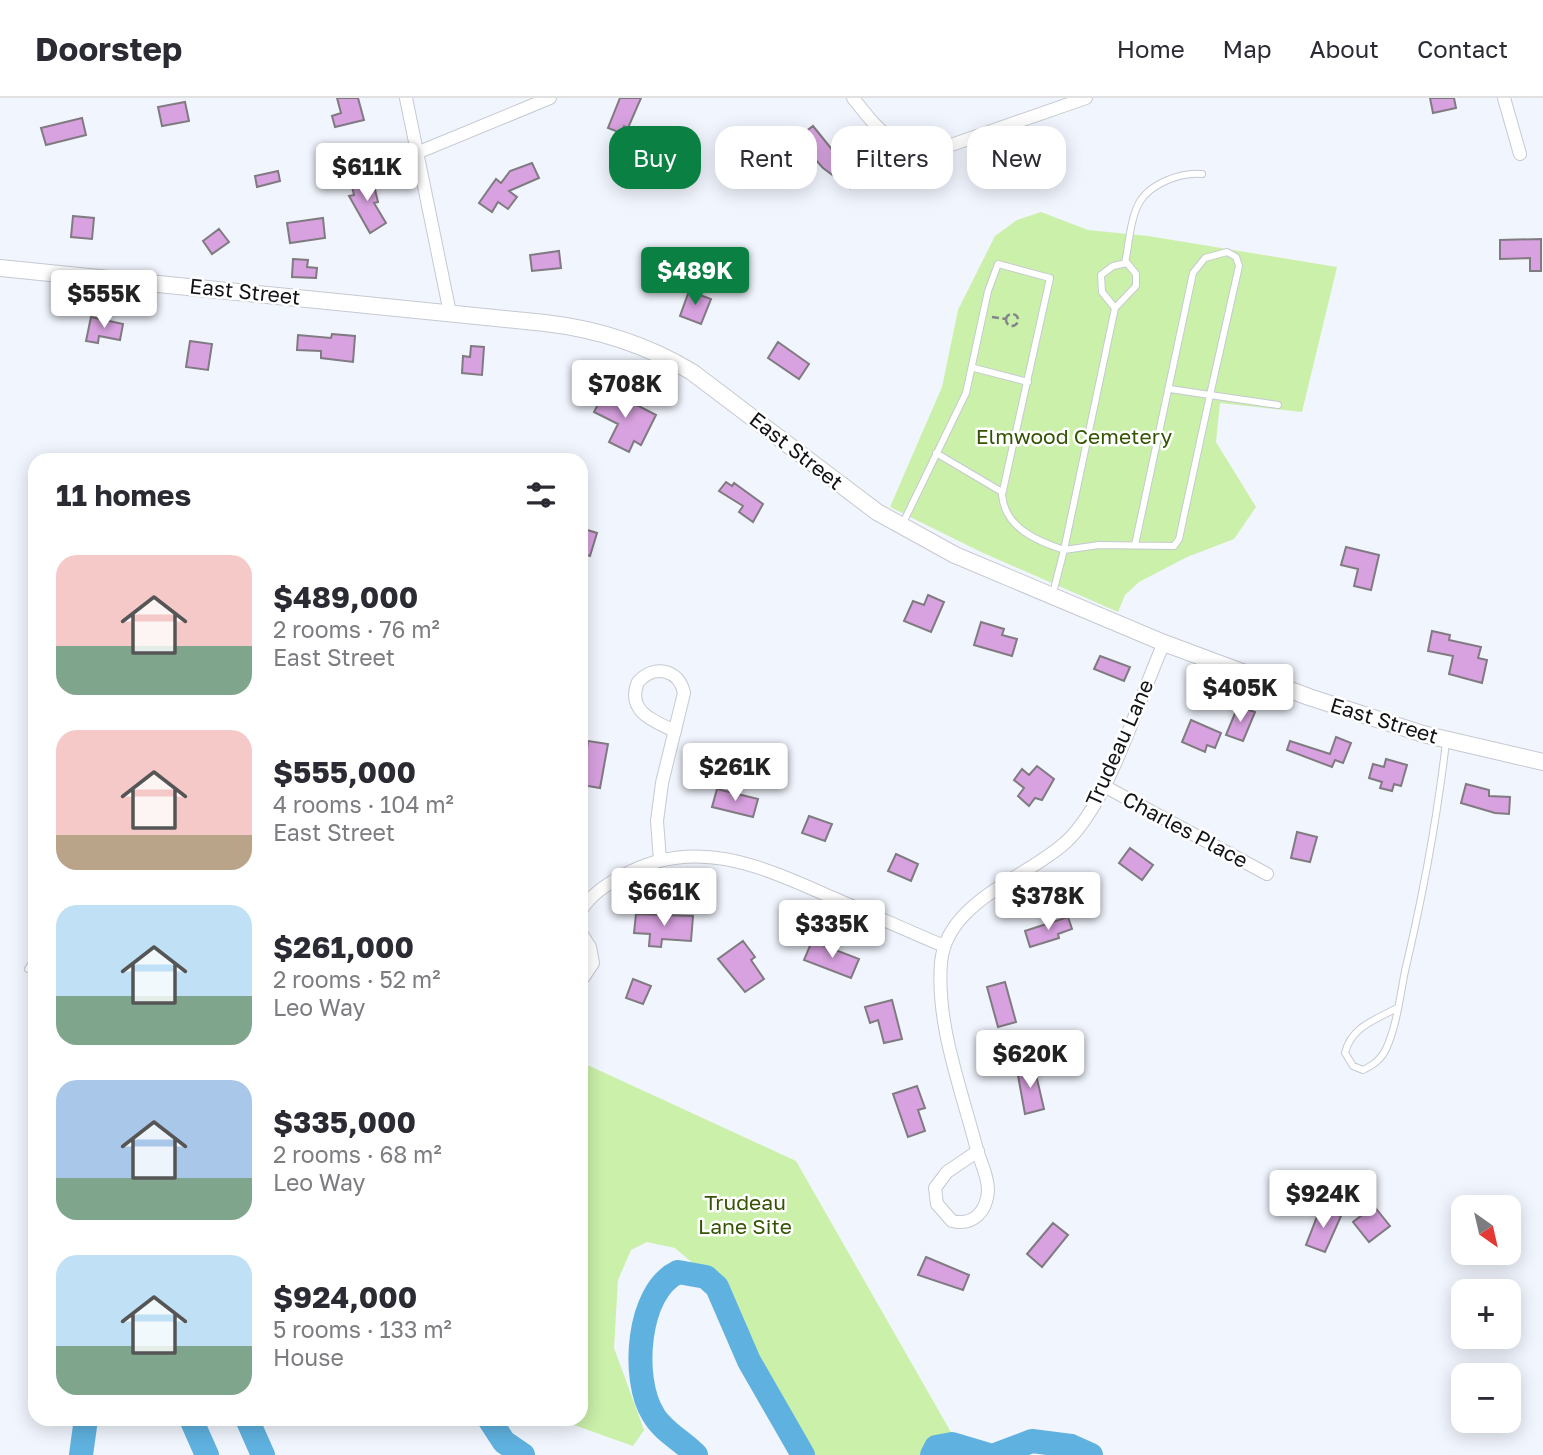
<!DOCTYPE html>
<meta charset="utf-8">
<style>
body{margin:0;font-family:"Golos Text",sans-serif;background:#f7f7f7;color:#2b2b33;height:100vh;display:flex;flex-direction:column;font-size:26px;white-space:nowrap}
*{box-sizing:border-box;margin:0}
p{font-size:23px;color:#7c7c81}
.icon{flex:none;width:38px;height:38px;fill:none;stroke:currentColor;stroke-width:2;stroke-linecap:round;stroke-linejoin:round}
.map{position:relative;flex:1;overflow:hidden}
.sheet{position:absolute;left:28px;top:355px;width:560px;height:973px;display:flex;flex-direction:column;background:#fff;border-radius:21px;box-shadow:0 4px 18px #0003}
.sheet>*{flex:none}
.top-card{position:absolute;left:609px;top:28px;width:665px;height:63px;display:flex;gap:14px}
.needle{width:46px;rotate:146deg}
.buttons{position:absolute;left:1451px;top:1097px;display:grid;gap:14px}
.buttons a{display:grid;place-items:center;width:70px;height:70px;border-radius:14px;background:#fff;box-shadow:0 4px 18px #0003;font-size:35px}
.price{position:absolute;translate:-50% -60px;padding:0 16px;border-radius:7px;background:#fff;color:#222;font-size:23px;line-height:46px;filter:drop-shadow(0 2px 4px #0008)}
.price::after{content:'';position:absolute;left:50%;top:42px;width:21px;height:16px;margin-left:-10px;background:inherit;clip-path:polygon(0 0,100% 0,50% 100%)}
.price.selected{background:#0b8043;color:#fff}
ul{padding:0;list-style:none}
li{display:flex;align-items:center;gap:21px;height:175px;padding:0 28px}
li span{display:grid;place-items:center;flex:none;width:196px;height:140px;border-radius:21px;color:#555}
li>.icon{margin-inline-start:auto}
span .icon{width:84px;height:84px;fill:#fffc;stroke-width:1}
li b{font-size:30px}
h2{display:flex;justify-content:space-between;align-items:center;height:84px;padding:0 28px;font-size:30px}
.pill{padding:0 24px;border-radius:21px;background:#fff;box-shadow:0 4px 18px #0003;font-size:24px;line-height:63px}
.pill.selected{background:#0b8043;color:#fff}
header{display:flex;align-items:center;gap:42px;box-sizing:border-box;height:98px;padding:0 35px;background:#fff;border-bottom:2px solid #e1e1e2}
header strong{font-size:33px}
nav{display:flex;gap:38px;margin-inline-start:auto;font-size:24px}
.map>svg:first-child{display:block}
.green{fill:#cbf0aa}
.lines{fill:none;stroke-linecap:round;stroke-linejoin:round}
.river{stroke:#5fb1df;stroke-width:24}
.building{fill:#d8a2e0;stroke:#807a81;stroke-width:2}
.service-casing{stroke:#c5c9d1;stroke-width:8}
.minor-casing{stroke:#c5c9d1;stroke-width:14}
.tertiary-casing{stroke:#c5c9d1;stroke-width:18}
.path{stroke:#82848a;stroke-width:2.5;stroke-dasharray:7 3.5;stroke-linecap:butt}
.service{stroke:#fff;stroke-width:6}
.minor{stroke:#fff;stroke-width:12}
.tertiary{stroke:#fff;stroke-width:16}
.labels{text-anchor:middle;stroke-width:5;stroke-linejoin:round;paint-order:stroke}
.street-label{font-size:21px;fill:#121316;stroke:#fff}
.park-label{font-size:21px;fill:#345404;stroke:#fff}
</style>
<header>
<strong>Doorstep</strong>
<nav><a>Home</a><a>Map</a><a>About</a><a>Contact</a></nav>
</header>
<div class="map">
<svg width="1543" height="1357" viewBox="0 0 1543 1357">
<rect width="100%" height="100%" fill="#f1f5fd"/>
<path class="green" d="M1041 114 1088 132 1148 138 1337 169 1302 314 1220 305 1216 344 1256 409 1234 441 1187 459 1139 484 1125 497 1118 514 981 454 890 409 942 289 958 212 995 138 1017 122Z
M581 964 796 1063 960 1350 942 1357H790L766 1269 709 1179 675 1150 647 1144 631 1152 618 1182 614 1250 644 1332 633 1348 557 1321H581Z"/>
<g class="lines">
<path class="river" d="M191 1321 207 1357
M247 1321 263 1357
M489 1321 504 1344 523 1357
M81 1357 86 1321
M696 1357C683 1343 662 1333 653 1316 631 1281 637 1193 678 1174L706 1179 717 1189 749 1263 803 1357
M932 1357 936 1349 952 1346 989 1357
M995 1357 1032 1343 1071 1348 1091 1357"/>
</g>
<path class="building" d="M337 0H358L364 22 335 29 332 18 341 15Z
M620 0H641L628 30 624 28 621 35 608 30Z
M1430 0H1454L1456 10 1433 15Z
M185 4 189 23 162 28 158 9Z
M82 20 86 37 46 47 41 30Z
M813 28 838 59 860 75 850 90 823 70 805 50 808 48 800 38Z
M532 65 539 80 509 93 517 99 508 111 498 104 492 114 479 105 496 81 501 85 510 73Z
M278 73 280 83 257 89 255 78Z
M372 79 378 104 374 105 386 125 370 135 349 98 354 97 351 84Z
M73 118 94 120 92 141 71 139Z
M323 120 325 140 290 145 287 125Z
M219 131 229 144 212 156 203 143Z
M1541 141V173H1530V160L1500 161V142Z
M559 153 561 170 532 173 530 157Z
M293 161 308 162 307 169 317 170 316 180 292 179Z
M689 193 711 201 701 226 680 218Z
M91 219 123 226 120 242 99 238 98 245 86 243Z
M332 236 355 238 353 264 321 260V253L297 252 298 237 331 240Z
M190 243 212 246 208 272 186 269Z
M778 244 809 266 799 281 768 260Z
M471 248 484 249 482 277 462 275 463 258 470 259Z
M606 291 656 317 641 347 634 343 629 354 609 344 618 326 594 314Z
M726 384 732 388 734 385 763 406 753 424 739 414 743 408 719 393Z
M581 430 597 435 590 458 581 455Z
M1346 449 1379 457 1371 492 1354 488 1358 471 1341 467Z
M928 497 944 504 931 534 904 523 913 503 924 507Z
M981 524 1004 531 1002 537 1017 541 1012 558 974 547Z
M1432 533 1450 537 1449 542 1481 549 1478 560 1487 562 1482 585 1449 576 1453 558 1428 553Z
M1100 558 1130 569 1124 583 1094 571Z
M1238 608 1255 614 1243 643 1226 637Z
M1191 622 1221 635 1215 650 1207 647 1205 654 1182 644Z
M1336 639 1351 645 1343 665 1335 662 1332 669 1287 652 1290 643 1330 656Z
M588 643 608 646 600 690 582 687Z
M1386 661 1407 667 1401 688 1394 686 1392 693 1380 690 1382 684 1369 680 1373 666 1384 669Z
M1037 668 1054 681 1042 702 1035 700 1029 708 1018 698 1024 690 1014 682 1022 671 1029 677Z
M1466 686 1489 692V698L1510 699 1509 716 1495 715 1461 705Z
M717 691 758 701 753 719 712 709Z
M809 718 832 726 825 743 802 735Z
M1297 734 1317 739 1310 764 1291 760Z
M1130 750 1153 767 1142 782 1119 765Z
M896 756 918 766 911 783 888 773Z
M636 816 693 818 691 843 662 841 661 849 649 848 650 836 634 835Z
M1068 819 1072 831 1058 836 1059 840 1030 849 1025 833Z
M743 843 755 859 751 862 764 881 745 894 718 861Z
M812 843 859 861 851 880 804 862Z
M633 881 651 888 643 906 626 900Z
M1005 884 1016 924 998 929 987 889Z
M892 902 902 941 884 945 878 922 870 925 865 909Z
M1034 968 1044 1011 1025 1016 1017 972Z
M917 988 925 1010 918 1012 925 1033 908 1039 893 996Z
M1374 1108 1390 1128 1369 1144 1353 1124Z
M1320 1111 1341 1118 1325 1154 1306 1147Z
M1053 1125 1068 1137 1042 1169 1027 1156Z
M926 1159 969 1177 963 1192 918 1177Z"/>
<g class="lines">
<defs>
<path id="service" d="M1125 165C1129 146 1130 122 1139 105 1150 85 1182 74 1202 76
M1115 210 1102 194 1101 177 1113 168 1127 165 1136 176V188L1115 210 1064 452 1099 447 1174 448 1179 441 1210 297 1278 307
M974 270 1028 284
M936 355 1002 394
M902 427 966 295 988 193 998 166 1050 180 1002 397C1005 430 1037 443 1064 452L1053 495
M1135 447 1193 175 1205 160 1227 154 1236 159 1239 168 1210 297 1170 291
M28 871 35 860
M1397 910C1375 922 1351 929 1345 955L1353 968 1363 972C1373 967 1381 962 1386 951 1397 927 1400 898 1405 873 1423 797 1437 721 1446 644"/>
<path id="minor" d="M406 0 450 215
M853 0C881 35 887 46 934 53L1086 0
M1504 0 1520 56
M419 54 550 0
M1104 688 1267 776
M660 762 657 723 662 685 684 595C679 571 654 566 638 584 626 613 653 623 675 633
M581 813C590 797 606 787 622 778 694 737 761 768 831 799 868 815 906 832 944 848
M581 835 590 849 593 865 581 883
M978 1053 947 1074 935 1090 937 1106 952 1123C974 1128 987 1113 988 1092 988 1078 981 1065 977 1052 962 993 936 927 941 865 946 803 1027 780 1066 744 1110 703 1138 602 1164 545"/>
<path id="tertiary" d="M0 170 545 225C597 231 647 247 692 274L877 414 955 457 1164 545 1309 599 1423 636 1543 664"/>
</defs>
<use href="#service" class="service-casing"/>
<use href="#minor" class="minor-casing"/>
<use href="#tertiary" class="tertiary-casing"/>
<path class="path" d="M1006 222a6 6 0 1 1 12 0a6 6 0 1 1-12 0Z
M992 219 1006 221"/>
<use href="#service" class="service"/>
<use href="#minor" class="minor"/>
<use href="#tertiary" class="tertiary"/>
</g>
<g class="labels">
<g class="street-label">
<text transform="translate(245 194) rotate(6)" y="7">East Street</text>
<text transform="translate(796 353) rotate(38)" y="7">East Street</text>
<text transform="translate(1384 623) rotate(17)" y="7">East Street</text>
<text transform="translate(1120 645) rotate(-66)" y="7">Trudeau Lane</text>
<text transform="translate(1185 732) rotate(28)" y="7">Charles Place</text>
</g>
<g class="park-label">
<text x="1074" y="346">Elmwood Cemetery</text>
<text x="745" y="1112">Trudeau<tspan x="745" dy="24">Lane Site</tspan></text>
</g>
</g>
</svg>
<div class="buttons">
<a><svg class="needle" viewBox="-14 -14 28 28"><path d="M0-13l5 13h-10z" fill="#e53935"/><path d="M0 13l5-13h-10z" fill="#7c7c81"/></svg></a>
<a>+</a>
<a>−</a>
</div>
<b class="price" style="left:367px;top:105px">$611K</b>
<b class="price selected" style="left:695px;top:209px">$489K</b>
<b class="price" style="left:104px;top:232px">$555K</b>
<b class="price" style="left:625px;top:322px">$708K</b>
<b class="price" style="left:1240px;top:626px">$405K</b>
<b class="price" style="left:735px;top:705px">$261K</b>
<b class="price" style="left:664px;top:830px">$661K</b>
<b class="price" style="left:1048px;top:834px">$378K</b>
<b class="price" style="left:832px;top:862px">$335K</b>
<b class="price" style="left:1030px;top:992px">$620K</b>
<b class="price" style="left:1323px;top:1132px">$924K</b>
<div class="top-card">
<a class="pill selected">Buy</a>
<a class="pill">Rent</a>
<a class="pill">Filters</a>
<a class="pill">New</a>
</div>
<section class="sheet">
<h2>11 homes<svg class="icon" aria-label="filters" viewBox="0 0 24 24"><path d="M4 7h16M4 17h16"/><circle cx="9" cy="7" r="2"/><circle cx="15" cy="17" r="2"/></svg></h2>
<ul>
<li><span style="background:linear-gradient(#f6c9c9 65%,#7fa58c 0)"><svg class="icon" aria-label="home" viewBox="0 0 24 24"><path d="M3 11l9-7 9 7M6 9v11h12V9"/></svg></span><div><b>$489,000</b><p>2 rooms · 76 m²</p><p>East Street</p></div></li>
<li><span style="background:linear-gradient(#f6c9c9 75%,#b9a48a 0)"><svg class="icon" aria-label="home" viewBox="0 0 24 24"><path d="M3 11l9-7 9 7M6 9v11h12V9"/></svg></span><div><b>$555,000</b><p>4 rooms · 104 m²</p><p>East Street</p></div></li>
<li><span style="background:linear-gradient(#bfe0f5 65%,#7fa58c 0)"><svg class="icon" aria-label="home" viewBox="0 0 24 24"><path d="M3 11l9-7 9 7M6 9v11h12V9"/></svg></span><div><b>$261,000</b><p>2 rooms · 52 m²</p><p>Leo Way</p></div></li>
<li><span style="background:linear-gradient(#a9c7e8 70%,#7fa58c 0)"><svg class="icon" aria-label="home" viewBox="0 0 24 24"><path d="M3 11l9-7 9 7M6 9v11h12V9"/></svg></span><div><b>$335,000</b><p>2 rooms · 68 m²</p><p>Leo Way</p></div></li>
<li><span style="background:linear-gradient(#bfe0f5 65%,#7fa58c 0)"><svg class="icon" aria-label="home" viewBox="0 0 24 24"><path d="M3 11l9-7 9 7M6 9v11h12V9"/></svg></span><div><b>$924,000</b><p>5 rooms · 133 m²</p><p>House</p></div></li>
</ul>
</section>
</div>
